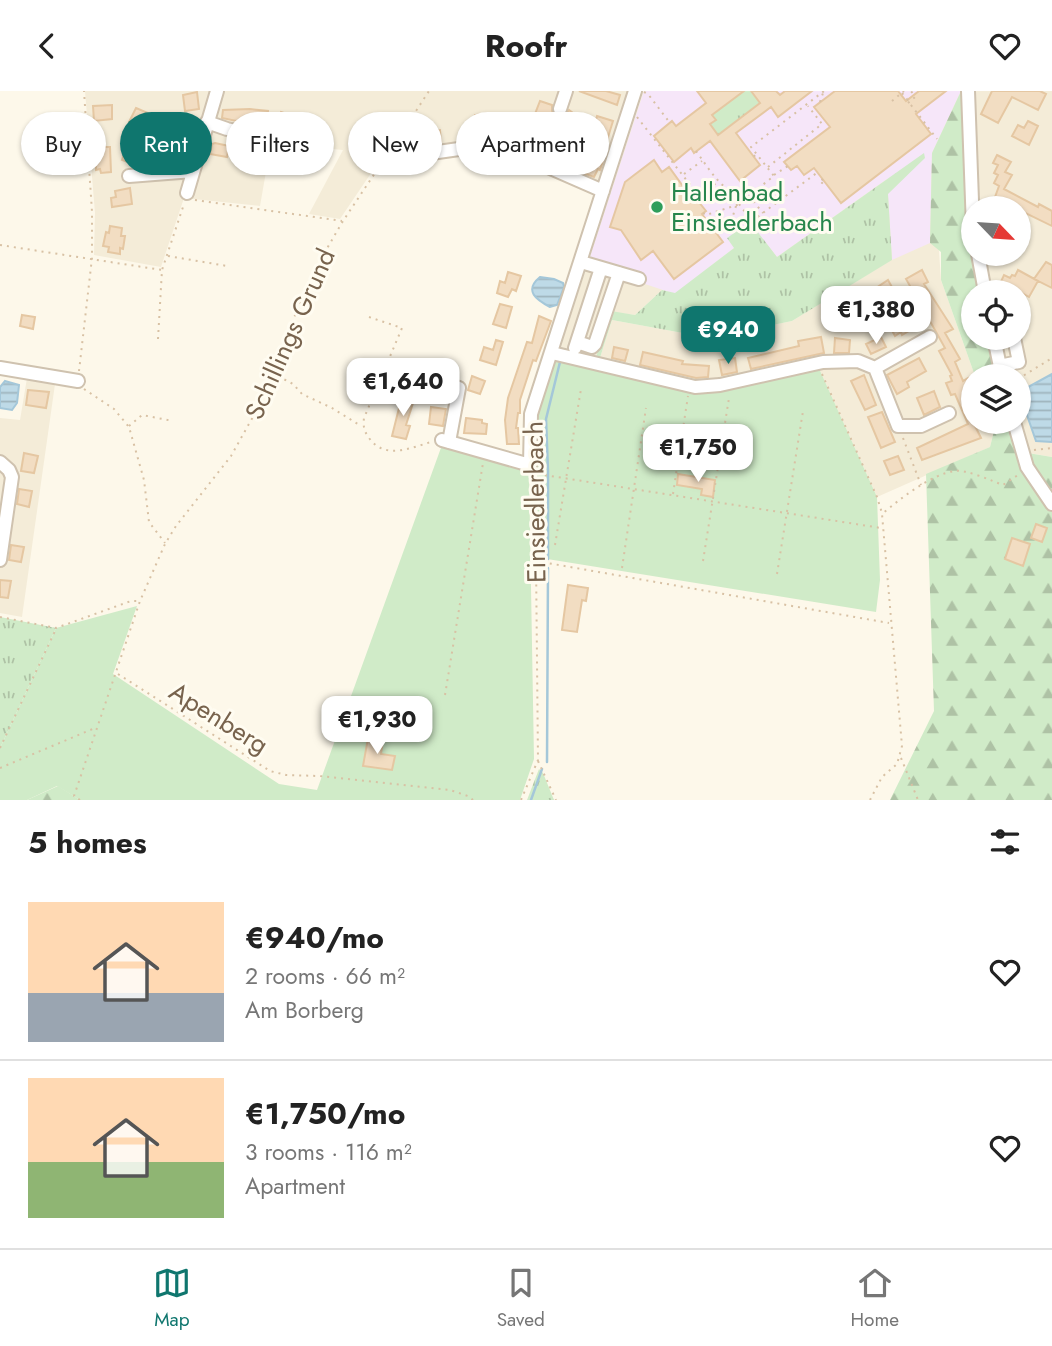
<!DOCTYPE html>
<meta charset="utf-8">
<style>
body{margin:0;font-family:Jost,sans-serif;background:#f2f2f2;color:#222;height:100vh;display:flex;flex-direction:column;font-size:26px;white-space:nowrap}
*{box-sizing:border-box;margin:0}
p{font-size:23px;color:#767676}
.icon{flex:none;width:38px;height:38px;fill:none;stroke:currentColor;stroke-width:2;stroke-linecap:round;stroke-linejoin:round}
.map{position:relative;height:709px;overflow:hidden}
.sheet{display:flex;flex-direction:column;background:#fff;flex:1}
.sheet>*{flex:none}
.guide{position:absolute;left:21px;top:21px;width:700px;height:63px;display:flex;gap:14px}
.needle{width:46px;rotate:115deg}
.controls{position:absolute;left:961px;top:105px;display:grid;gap:14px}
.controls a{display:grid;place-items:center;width:70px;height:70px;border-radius:50%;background:#fff;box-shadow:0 2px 5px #0004;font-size:35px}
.price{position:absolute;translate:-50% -60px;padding:0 16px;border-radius:14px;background:#fff;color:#222;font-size:23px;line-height:46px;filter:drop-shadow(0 2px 4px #0008)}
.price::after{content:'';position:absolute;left:50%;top:42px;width:21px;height:16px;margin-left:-10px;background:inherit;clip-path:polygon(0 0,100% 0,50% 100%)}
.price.current{background:#0f766e;color:#fff}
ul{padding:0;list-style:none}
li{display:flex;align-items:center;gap:21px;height:175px;padding:0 28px}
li+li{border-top:2px solid #e0e0e0}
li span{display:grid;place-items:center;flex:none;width:196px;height:140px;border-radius:0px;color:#555}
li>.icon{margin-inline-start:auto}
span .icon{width:84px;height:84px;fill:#fffc;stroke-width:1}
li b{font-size:30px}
h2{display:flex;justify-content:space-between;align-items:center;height:84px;padding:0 28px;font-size:30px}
.pill{padding:0 24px;border-radius:32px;background:#fff;box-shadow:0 2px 5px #0004;font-size:24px;line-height:63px}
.pill.current{background:#0f766e;color:#fff}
header{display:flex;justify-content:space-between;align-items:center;height:91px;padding:0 28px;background:#fff;font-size:32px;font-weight:700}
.tabs{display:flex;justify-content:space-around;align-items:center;height:98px;border-top:2px solid #e0e0e0;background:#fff;font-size:19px;color:#767676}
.tabs a{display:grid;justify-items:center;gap:4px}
.tabs .current{color:#0f766e}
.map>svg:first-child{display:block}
.residential{fill:#f4ecd8}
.education{fill:#f6e6f9}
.grass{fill:url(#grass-tufts)}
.forest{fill:url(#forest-firs)}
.garden{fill:#d0ebc8}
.water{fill:url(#water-rules);stroke:#a4c7d9;stroke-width:2}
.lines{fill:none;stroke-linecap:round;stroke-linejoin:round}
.stream{stroke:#a4c7d9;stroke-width:2.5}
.building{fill:#f2ddc2;stroke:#e5c7a2;stroke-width:2}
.minor-casing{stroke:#cfc2af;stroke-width:16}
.path{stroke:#d8c1a4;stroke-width:2;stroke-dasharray:2 5;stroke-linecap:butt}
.minor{stroke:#fff;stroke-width:12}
.path-bridge{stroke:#d8c1a4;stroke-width:2;stroke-dasharray:2 5;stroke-linecap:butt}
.leisure-dot{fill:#2e9e5b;stroke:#fffcf1;stroke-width:2.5}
.labels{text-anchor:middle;stroke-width:6;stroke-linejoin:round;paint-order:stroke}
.leisure-label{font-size:26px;fill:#27864d;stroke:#fffcf1;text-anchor:start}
.street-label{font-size:26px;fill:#78634d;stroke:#fffcf1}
</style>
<header><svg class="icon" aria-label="back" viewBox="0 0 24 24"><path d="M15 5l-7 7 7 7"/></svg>Roofr<svg class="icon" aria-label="heart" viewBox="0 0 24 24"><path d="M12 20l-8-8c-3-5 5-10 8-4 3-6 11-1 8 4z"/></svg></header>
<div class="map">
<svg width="1052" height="709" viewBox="0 0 1052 709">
<defs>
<pattern id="grass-tufts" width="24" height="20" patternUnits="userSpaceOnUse" patternTransform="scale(1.75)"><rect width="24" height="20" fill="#d0ebc8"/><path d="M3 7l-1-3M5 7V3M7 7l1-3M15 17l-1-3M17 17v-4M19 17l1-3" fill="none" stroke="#aec2a5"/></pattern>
<pattern id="forest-firs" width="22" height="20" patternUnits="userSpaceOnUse" patternTransform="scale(1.75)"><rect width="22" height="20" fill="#d0ebc8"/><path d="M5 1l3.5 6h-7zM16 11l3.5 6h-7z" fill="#aec2a5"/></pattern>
<pattern id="water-rules" width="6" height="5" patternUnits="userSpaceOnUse" patternTransform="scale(1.75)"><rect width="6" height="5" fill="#bedae7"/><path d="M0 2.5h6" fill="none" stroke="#9fb4bd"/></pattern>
</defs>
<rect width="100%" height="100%" fill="#fdf8ea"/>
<path class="residential" d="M85 0H628L598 93 510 54 414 61 386 60 340 128 309 123 343 59 271 52 260 115 184 107 161 176 94 164 95 122Z
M644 0H961L932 62 941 189 975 285 973 331H990L994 340 990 356 877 406 817 273 695 296 598 273 612 229 710 247 792 230 891 169 887 88 777 166 734 157 662 199 635 224 611 221 594 272 558 263Z
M968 0H1052V366L1023 361 1018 331V285H1002L994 247H1018V201H986L978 163H1018V117H973Z
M29 275 57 279 22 526 0 522V327L20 329Z"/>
<path class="education" d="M644 0H961L932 62 930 152 892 169 887 88 777 166 750 132 734 157 675 203 639 191 589 169Z"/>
<path class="grass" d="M744 0H750L760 12 718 44 710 33 716 29 714 26 708 30 713 10 720 18Z
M924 62 925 67 888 103 892 169 792 230 710 247 612 229 598 273 594 272 611 220 635 224 662 199 675 202 734 157 727 147 750 131 777 166Z
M0 526 56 537 0 657Z
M539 678 543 682 554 709H527Z"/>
<path class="forest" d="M961 0H968L973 163 985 201H973V247H994L1002 285H975L941 189V161L930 152 932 62Z
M990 331H1014L1022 361 1052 366V709H890L934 620 926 383 990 356 994 340Z
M58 695 80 709H27Z"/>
<path class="garden" d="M572 267 695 296 817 273 877 406 880 489 876 521 541 467 536 396 535 329 553 271Z
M442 354 529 381 534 668 520 709H80L57 695 27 709H0V657L56 537 137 515 113 583 279 693 317 699Z"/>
<path class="water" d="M540 186 554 188 563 192 564 196 557 214 550 216C537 209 523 200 540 186Z
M1052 283V351L1036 350 1019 301Z
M5 290 19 294 17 312 12 319 0 317V296Z"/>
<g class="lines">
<path class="stream" d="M548 468V380L546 328 560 271
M547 671 548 477
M531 709 542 678"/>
</g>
<path class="building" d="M579 0H606L620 4 617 14Z
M697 0H744L712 24 716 29 710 33 718 44 760 12 751 0H776L780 4 785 0H812L778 26 771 16 736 42 760 74 740 90 710 50 694 62 691 57 674 71 654 45 672 30 676 35 706 12Z
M835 0H898L906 10 919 0H946L916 23 931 43 841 112 814 77 804 84 797 75 791 79 784 71 830 36 814 16Z
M992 0H1040L1046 3 1038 19 1012 6 998 32 981 23Z
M197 1 199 18 185 20 183 4Z
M540 10 552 14V20L557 26 565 25 569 19 577 25 572 39 560 35 552 54 569 62 564 73 528 58 534 43 545 48 553 29 535 23Z
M112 14V28L94 30 93 15Z
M136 17 148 22 144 37 129 31Z
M250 18 268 20 266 36 222 27 223 19Z
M281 21 299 27 293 43 275 36Z
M490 22 493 38 477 40 475 24Z
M597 25 613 30 601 69 603 70 600 79 598 78 594 86 580 81 585 71 588 73 597 42 593 41Z
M1028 30 1038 35 1029 54 1012 45 1018 34 1024 37Z
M169 32 195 44 179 46 181 71 165 73 163 56 172 55Z
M508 33 518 37 512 51 498 45 503 34 507 36Z
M364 35 375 42 377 39 385 44 374 60 356 48Z
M440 39 441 52 424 54 423 41Z
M215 52 229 55 227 66 210 63 212 53Z
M248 53 265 55 264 73 246 70Z
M131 54 147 59 142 72 134 69 133 73 122 69 124 63 127 64Z
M99 56H110L111 81 101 82 100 78 96 79V63L99 62Z
M997 64 1011 71 1005 81 1012 84 1004 98 1038 116 1039 113 1052 120V135L1009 114 1007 117H991L999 95 994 92 998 84 994 82 998 74 993 72Z
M654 69 662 81 669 76 695 112 698 110 706 120 702 123 723 151 674 188 653 160 641 169 621 139 610 136 625 91Z
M130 97 132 113 112 116 111 107 116 106 115 100Z
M110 135 122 137 121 145H125L123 158 120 157V163L108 161 109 156 103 155 106 141 109 142Z
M1046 171 1052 174V197L1034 188Z
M922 179 928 191 924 193 953 238 945 242 960 268 955 271 963 290 968 287 971 296 968 297 973 308V331L981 347 922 369 917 357 968 333 955 303 951 304 946 292 952 290 950 285 952 284 939 260 945 257 926 223 924 225 916 211 918 209 906 188Z
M1018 179 1038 190 1029 206 1020 201H1001L1002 199 998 197 1004 184 1010 187 1012 184 1015 185Z
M508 181 521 185 516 200 512 198 508 206 497 202 500 190 505 192Z
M888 189 897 205 880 214 877 213 870 201Z
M862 205 868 218 854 226 847 213Z
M500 213 512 216 506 237 493 233Z
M904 220 914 237 902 244 901 241 895 245 888 232Z
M22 224 35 226 33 238 20 235Z
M539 225 551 230 536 270 533 269 520 309V322H518L516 337H518L519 353H507L505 329 508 307 527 251 532 252Z
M821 246 824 262 751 278 748 267 799 255 798 250Z
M881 246 886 256 871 263 866 253Z
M835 247 850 249 849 262H834Z
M496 249 503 251 496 274 480 269 484 256 493 259Z
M614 256 628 259 625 270 612 267Z
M643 261 683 270 682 273 709 275 708 286 696 287 640 274Z
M735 267 737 281 722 284 719 269Z
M919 267 926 280 907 291 909 296 897 303 887 284Z
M864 284 876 314 865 319 851 290Z
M472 285 485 290 480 303 468 299Z
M28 299 49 301 46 317 26 314Z
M934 300 940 316 924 324 917 307Z
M402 305 414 309 406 334 410 335 406 348 392 345Z
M431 316 446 318 443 335 429 333Z
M882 321 895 351 881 357 868 326Z
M466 327 482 329V332L487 333 486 343 464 342Z
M24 362 38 365 34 382 21 380Z
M898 365 904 379 890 384 884 370Z
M678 383 715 389 713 406 701 404 702 398 677 394Z
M19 398 32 400 29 416 17 413Z
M1036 433 1047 437 1042 451 1031 447Z
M1012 447 1030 453 1023 475 1005 468Z
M11 454 24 456 21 471 9 469Z
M0 489 11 490 8 507 0 506Z
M568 494 588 497 586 510 582 509 577 541 562 539Z
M368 647 383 649 381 663 395 665 392 679 363 675Z"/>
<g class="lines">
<defs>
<path id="minor" d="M968 0 973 137
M560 18 566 0
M207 31 227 38 273 48
M396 67 487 54 500 55 603 100
M129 85 193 80
M187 102 217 0
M978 163 985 201
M581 171 639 188
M994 247 1002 285
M577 251 592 256 595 253 619 182
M575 257 601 177
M552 262 695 296 720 294 823 271 858 270 875 277 930 246
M999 275 1019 271 1014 247
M0 277 78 290
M875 277 898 335H921L949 322
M434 290 459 297 449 351
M1014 331 1027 376 1052 413
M442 349 530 374 531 323 635 0
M0 371 9 379 12 386 0 469"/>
</defs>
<use href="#minor" class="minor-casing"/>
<path class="path" d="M644 1 648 3 670 32
M902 2 907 8
M892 10 904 0
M820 11 823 2
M908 12 915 6 911 0
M911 14 937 48
M637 26 699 105 719 90
M397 56V49L429 0
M696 60C710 79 721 100 744 106
M754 64 756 68
M768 76 822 33 808 15
M684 83 702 70
M774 84 788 75
M823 88 820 91 821 93 824 90
M749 105 763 122
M195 109 342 130
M693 109 698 105
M739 113 749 126
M736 115 731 131 737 134
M703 122 706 124 737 114 774 85 751 56 824 0
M752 130 818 81
M709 132 730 131
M0 154 162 179
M168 165 227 175
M369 226 402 237 364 327C363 335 364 340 369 347 385 369 410 357 431 351
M158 248 162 179 184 113
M79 280 92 167V121L84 0
M272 282 293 293 302 303 332 317 361 335
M822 283 877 406 882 422
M1018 288 1052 267
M84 298 114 318 129 336 144 389 149 431 165 452
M129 335 142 324 173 330
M903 347 921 394
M1034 359 1052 357
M538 383 881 437
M673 403 688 305
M555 454 581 298
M536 470 889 532
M703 470 729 307
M622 477 646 317
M777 483 803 320
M0 526 56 537 131 510H140
M118 583 270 680 286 684 319 685 450 699 468 705 473 709
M445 604 483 372
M0 657 56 538
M901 667 918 709
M538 670 556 709
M0 677 95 637
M80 709 74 705 140 510 165 453 176 435 231 365 254 324 312 183 343 130 377 79 385 72
M521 709 538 669 536 470 531 385
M870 709 882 686 897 673 902 655 882 423C900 408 931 383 955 380 966 378 992 390 1003 394L1018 384"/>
<use href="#minor" class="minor"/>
<path class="path-bridge" d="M907 8 911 14"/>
</g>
<circle class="leisure-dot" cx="657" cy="116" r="7"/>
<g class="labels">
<g class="leisure-label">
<text x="671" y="110">Hallenbad<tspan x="671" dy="30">Einsiedlerbach</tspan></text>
</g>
<g class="street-label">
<text transform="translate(290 243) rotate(-66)" y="9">Schillings Grund</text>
<text transform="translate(535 411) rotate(-91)" y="9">Einsiedlerbach</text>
<text transform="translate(219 627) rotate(32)" y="9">Apenberg</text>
</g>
</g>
</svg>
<div class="controls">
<a><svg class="needle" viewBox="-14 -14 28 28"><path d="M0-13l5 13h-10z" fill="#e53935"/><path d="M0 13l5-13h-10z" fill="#767676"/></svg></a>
<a><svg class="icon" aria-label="locate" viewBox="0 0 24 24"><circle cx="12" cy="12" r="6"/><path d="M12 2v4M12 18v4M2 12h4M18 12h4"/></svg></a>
<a><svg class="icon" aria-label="layers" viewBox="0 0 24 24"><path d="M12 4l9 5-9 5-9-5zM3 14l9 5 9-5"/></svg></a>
</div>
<b class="price" style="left:876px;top:255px">€1,380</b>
<b class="price current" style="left:728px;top:275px">€940</b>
<b class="price" style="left:403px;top:327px">€1,640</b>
<b class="price" style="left:698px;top:393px">€1,750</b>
<b class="price" style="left:377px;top:665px">€1,930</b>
<div class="guide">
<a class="pill">Buy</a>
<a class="pill current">Rent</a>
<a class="pill">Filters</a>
<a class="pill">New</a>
<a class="pill">Apartment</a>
</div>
</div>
<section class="sheet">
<h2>5 homes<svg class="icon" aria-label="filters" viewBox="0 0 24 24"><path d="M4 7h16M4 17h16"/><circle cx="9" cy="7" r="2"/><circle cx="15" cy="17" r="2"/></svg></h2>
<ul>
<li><span style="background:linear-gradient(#ffd9b3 65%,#9aa5b1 0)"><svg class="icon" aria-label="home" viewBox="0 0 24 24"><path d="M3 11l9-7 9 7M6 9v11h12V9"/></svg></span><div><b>€940/mo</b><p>2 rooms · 66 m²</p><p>Am Borberg</p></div><svg class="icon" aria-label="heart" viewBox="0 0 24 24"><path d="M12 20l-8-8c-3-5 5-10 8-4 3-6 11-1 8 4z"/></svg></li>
<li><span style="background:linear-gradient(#ffd9b3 60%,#8fb573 0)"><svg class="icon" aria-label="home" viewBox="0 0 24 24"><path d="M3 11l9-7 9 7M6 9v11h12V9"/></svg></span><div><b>€1,750/mo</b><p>3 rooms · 116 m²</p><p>Apartment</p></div><svg class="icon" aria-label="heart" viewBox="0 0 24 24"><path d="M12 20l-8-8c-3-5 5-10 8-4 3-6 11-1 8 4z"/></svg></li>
</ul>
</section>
<nav class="tabs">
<a class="current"><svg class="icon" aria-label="map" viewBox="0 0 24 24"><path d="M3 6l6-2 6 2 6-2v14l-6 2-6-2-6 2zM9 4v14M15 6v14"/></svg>Map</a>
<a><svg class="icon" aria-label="saved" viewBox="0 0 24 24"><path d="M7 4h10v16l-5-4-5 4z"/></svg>Saved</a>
<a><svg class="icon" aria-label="home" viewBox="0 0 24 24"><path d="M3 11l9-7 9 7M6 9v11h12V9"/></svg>Home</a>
</nav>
